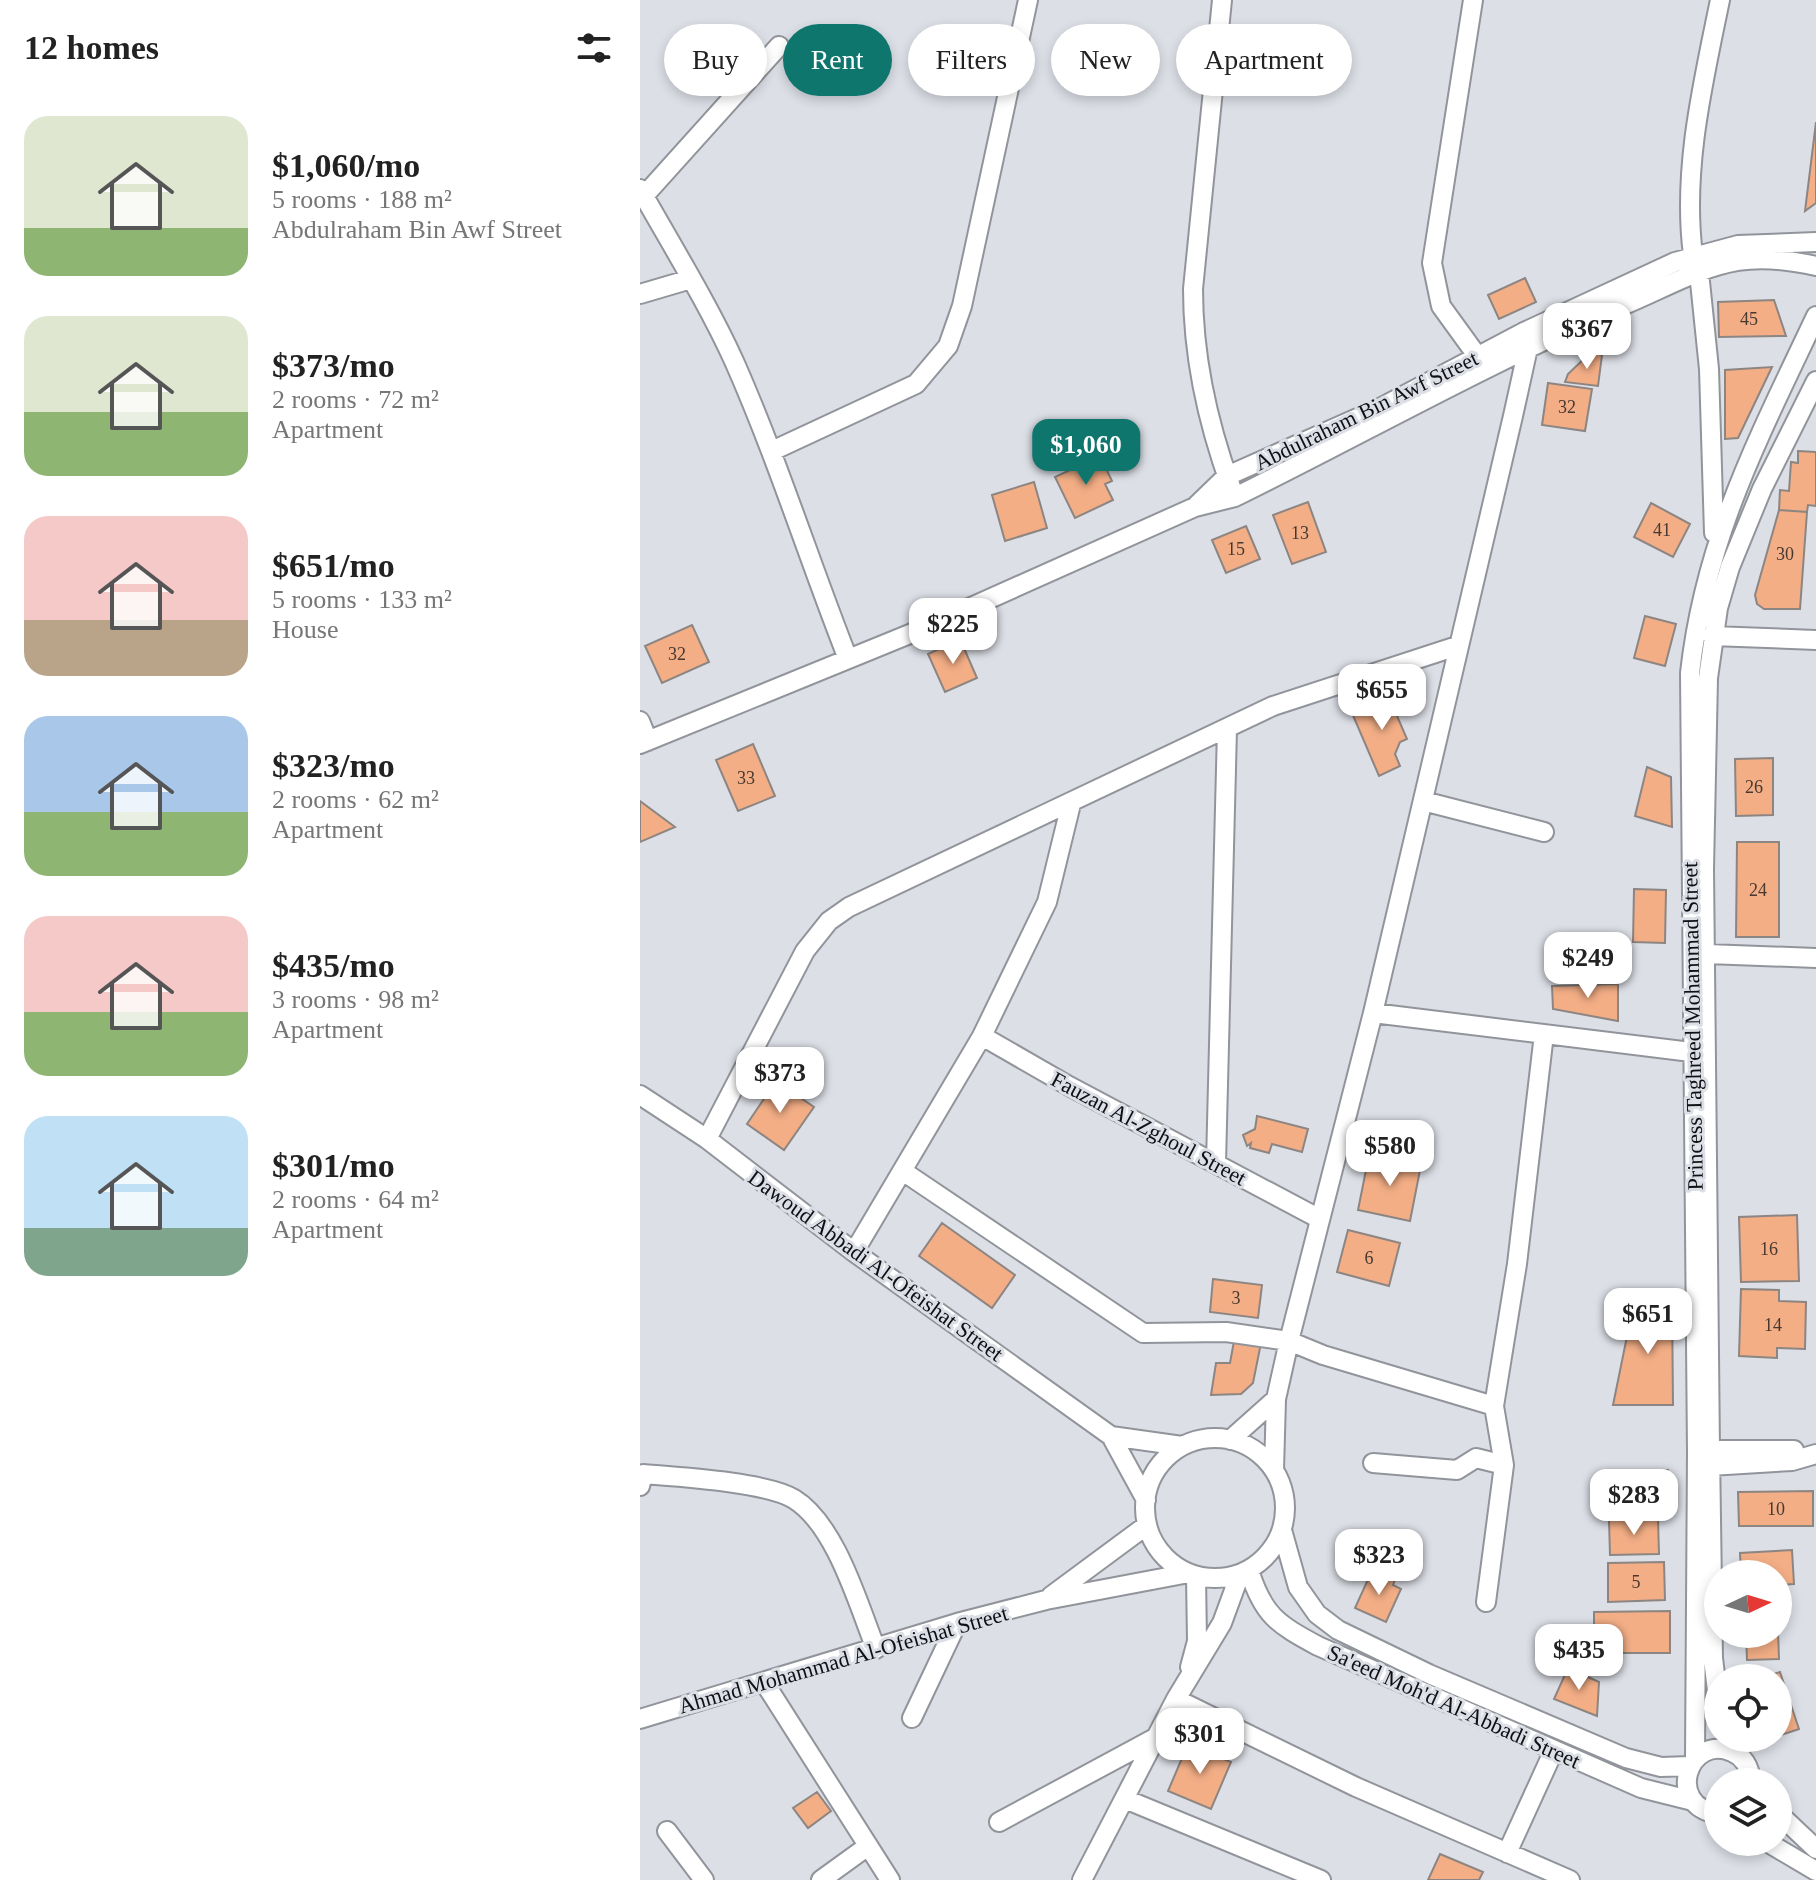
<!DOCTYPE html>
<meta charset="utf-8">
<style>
body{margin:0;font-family:Georgia,serif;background:#f6f6f6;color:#222;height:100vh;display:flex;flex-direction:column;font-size:30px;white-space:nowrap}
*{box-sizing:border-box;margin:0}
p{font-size:26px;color:#767676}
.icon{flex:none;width:44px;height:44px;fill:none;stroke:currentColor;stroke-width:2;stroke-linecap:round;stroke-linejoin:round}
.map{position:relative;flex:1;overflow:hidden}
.drawer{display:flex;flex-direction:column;background:#fff;width:640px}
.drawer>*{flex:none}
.top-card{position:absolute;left:24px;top:24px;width:760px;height:72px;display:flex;gap:16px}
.needle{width:52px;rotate:86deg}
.fabs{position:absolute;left:1064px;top:1560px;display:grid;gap:16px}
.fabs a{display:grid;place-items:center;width:88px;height:88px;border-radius:50%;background:#fff;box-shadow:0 4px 12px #0003;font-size:40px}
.price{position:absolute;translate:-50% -68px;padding:0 18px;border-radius:16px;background:#fff;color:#222;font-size:26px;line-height:52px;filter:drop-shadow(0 2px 4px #0008)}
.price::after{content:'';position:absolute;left:50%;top:48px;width:24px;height:18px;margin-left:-12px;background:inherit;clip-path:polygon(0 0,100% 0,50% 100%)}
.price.selected{background:#0f766e;color:#fff}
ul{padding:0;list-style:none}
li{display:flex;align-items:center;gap:24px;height:200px;padding:0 24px}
li span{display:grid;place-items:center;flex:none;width:224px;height:160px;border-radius:24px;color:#555}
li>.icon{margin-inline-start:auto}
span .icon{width:96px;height:96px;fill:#fffc;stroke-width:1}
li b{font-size:34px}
h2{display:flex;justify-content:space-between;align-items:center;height:96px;padding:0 24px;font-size:34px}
.chip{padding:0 28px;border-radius:36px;background:#fff;box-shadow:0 4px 12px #0003;font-size:28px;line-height:72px}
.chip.selected{background:#0f766e;color:#fff}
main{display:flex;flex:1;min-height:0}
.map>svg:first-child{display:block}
.building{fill:#f3ae86;stroke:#8c8582;stroke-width:2}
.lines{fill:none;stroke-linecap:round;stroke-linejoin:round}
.minor-casing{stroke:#91949a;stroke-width:22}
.minor{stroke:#fff;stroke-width:18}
.labels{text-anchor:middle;stroke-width:6;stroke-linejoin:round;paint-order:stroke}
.number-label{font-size:18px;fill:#483830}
.street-label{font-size:22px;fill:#0f1013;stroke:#dcdfe6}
</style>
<main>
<section class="drawer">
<h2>12 homes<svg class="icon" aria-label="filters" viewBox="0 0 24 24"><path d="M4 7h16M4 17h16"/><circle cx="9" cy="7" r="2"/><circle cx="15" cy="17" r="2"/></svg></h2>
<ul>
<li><span style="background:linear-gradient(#dfe7d0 70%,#8fb573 0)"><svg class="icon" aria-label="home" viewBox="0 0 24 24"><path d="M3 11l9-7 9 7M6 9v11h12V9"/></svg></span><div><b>$1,060/mo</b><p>5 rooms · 188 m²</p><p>Abdulraham Bin Awf Street</p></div></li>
<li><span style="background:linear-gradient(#dfe7d0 60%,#8fb573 0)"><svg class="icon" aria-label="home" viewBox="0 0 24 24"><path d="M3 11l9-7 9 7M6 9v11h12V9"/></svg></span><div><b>$373/mo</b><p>2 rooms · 72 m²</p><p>Apartment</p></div></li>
<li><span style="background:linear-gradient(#f6c9c9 65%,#b9a48a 0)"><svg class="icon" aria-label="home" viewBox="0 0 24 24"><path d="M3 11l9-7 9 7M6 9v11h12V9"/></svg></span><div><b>$651/mo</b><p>5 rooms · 133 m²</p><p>House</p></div></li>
<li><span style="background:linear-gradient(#a9c7e8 60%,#8fb573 0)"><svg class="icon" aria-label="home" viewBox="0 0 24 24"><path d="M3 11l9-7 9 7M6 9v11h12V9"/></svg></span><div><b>$323/mo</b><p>2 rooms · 62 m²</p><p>Apartment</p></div></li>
<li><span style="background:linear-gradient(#f6c9c9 60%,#8fb573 0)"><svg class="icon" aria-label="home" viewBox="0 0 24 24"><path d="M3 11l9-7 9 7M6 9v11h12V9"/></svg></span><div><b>$435/mo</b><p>3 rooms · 98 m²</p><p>Apartment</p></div></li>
<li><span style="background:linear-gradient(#bfe0f5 70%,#7fa58c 0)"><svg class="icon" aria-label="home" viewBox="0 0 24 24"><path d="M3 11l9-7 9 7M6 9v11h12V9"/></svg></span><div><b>$301/mo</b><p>2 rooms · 64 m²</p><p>Apartment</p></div></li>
</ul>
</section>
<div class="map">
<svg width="1176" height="1880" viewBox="0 0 1176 1880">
<rect width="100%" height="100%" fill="#dcdfe6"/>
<path class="building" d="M1176 122V203L1165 211Z
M885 278 896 302 859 319 848 295Z
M1134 300 1146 336 1079 337 1078 302Z
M956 353 962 355 958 386 925 382 928 374 948 355Z
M1132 367 1098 438 1085 439V370Z
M908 383 952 389 945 431 902 425Z
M1158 451 1176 452V506L1168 505 1167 512 1139 510 1140 490 1149 491 1151 462 1158 463Z
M460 456 472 481 465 484 473 500 435 518 415 477Z
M394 482 407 528 365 541 352 495Z
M668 502 686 552 652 564 633 515Z
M1011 503 1050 524 1033 557 994 537Z
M1139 510 1167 512 1160 609H1124L1117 604 1115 595Z
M606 526 620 559 586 573 572 540Z
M1005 616 1036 624 1025 666 994 658Z
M52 625 69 662 22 683 5 646Z
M320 639 337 678 305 692 288 654Z
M759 693 767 711 757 716 767 739 760 742 755 754 760 766 739 776 712 713Z
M113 744 135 796 98 811 76 760Z
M1133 758V815L1096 816 1095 759Z
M1007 767 1031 777 1032 827 995 816Z
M0 801 35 827 0 842Z
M1097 842H1139V937H1096Z
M994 889 1026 890 1025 943 993 942Z
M978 984V1021L913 1009 912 986Z
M136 1081 174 1107 144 1150 107 1124Z
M617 1116 668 1129 662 1152 632 1144 629 1153 610 1148 611 1143 607 1146 603 1135 615 1129Z
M729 1155 781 1165 770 1221 718 1210Z
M1157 1215 1159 1281 1101 1282 1099 1217Z
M302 1223 375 1275 352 1308 279 1256Z
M708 1230 760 1243 749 1286 697 1272Z
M573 1279 622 1285 618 1318 570 1312Z
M1101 1289 1139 1290V1301L1166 1302 1165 1349 1137 1348V1358L1099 1356Z
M995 1297 1032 1299 1033 1405H973Z
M594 1341 621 1343 613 1383 601 1394 571 1395 576 1363H590Z
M1028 1470 1029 1513 985 1514V1471Z
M1173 1491V1526H1099L1098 1492Z
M1018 1519 1019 1554 970 1555 969 1520Z
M1152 1550 1154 1584 1138 1585V1574H1101L1100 1553Z
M1024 1562 1025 1600 968 1602V1563Z
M745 1572 756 1577 753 1585 761 1589 746 1622 715 1608 730 1575 742 1580Z
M1030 1611V1653H954V1612Z
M1138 1631 1139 1659 1107 1660 1106 1634H1138Z
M928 1668 959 1682 957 1716 914 1699Z
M1140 1672 1159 1729 1138 1736V1678H1121Z
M548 1744 591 1762 571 1809 528 1791Z
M177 1792 191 1811 168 1828 153 1808Z
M800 1854 843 1872 839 1880H788Z"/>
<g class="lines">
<defs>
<path id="minor" d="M582 0 553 289C553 356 568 424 591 487
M833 0 792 263 801 306 838 357
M0 189C32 246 67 302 94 361 137 458 169 560 208 659
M4 196 139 46
M1053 255C1042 170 1063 83 1080 0
M1059 272 1069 369 1074 533
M0 294 51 279
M132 451 276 384 308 346 322 306 388 0
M557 505 587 476 740 408 884 332 1035 262 1098 245 1176 242
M1072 636 1176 640
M0 721 8 741
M0 744 282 629 555 507 595 497C725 433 851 361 984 305 1021 290 1057 268 1098 261 1125 257 1149 260 1176 266
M783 801 904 832
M1067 954 1176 958
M733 1013 1051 1052
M342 1036 429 1086 678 1218
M0 1095 67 1139 214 1252 471 1436 542 1446
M67 1139 165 951 189 921 209 907 633 706 817 646
M576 1163 587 729
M264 1172 503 1333 586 1332 649 1341 683 1355 854 1406
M214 1252 342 1036 407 902 431 804
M471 1436 506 1500
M505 1508a70 70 0 1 1 140 0a70 70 0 1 1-140 0Z
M590 1440 636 1399
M1070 1450H1154
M733 1463 817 1470 836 1458 864 1465
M1070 1466 1152 1461 1176 1454
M634 1470 636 1399 649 1341 733 1013 873 416 888 348 884 332
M0 1486 3 1474C39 1477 126 1482 154 1499 196 1525 218 1604 236 1649
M642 1530 658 1587 677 1614 698 1630 789 1674 986 1758 1021 1767 1050 1766
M609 1570C623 1615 637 1624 678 1646L1001 1788 1053 1801
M411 1596 507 1525
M846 1602 864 1465 854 1406 877 1264 904 1034
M550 1667 557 1641 556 1576
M124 1682 250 1880
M536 1699 716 1787 930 1880
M1078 1699 1073 1658 1070 1450 1064 869 1068 678 1078 608 1090 567 1122 489 1176 381
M272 1718 317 1623
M0 1719 317 1623 406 1600 549 1573
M1055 1759 1057 1452 1050 673C1065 538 1119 437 1176 316
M485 1799 681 1880
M1138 1813 1176 1849
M1078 1814C1024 1806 1048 1733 1092 1752 1105 1757 1110 1769 1111 1782
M359 1822 515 1738
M27 1831 64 1880
M1127 1842 1176 1871
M867 1853 914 1750
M181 1880 228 1846
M442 1880 536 1699 582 1623 600 1574"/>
</defs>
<use href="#minor" class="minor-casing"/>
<use href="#minor" class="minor"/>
</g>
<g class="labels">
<g class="number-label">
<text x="1109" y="325">45</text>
<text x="927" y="413">32</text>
<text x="1022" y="536">41</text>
<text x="660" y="539">13</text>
<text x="596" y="555">15</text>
<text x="1145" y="560">30</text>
<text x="37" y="660">32</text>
<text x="106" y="784">33</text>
<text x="1114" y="793">26</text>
<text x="1118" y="896">24</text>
<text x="1129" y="1255">16</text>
<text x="729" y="1264">6</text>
<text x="596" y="1304">3</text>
<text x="1133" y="1331">14</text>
<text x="1136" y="1515">10</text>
<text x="996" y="1588">5</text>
</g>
<g class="street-label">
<text transform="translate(726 410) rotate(-26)" y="8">Abdulraham Bin Awf Street</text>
<text transform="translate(1052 1026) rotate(-91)" y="8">Princess Taghreed Mohammad Street</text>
<text transform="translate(509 1128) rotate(28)" y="8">Fauzan Al-Zghoul Street</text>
<text transform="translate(236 1265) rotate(36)" y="8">Dawoud Abbadi Al-Ofeishat Street</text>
<text transform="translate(203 1659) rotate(-16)" y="8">Ahmad Mohammad Al-Ofeishat Street</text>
<text transform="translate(814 1706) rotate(24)" y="8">Sa'eed Moh'd Al-Abbadi Street</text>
</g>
</g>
</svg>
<div class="fabs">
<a><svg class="needle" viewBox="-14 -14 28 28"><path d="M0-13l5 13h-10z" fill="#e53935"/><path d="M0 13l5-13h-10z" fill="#767676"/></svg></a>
<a><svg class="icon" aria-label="locate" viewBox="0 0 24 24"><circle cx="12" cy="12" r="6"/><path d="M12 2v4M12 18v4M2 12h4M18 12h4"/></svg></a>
<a><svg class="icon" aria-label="layers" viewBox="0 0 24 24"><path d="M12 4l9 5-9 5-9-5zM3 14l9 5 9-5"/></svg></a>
</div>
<b class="price" style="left:947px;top:371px">$367</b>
<b class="price selected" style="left:446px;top:487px">$1,060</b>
<b class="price" style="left:313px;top:666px">$225</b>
<b class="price" style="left:742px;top:732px">$655</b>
<b class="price" style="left:948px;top:1000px">$249</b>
<b class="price" style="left:140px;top:1115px">$373</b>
<b class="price" style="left:750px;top:1188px">$580</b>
<b class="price" style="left:1008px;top:1356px">$651</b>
<b class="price" style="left:994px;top:1537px">$283</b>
<b class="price" style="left:739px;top:1597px">$323</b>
<b class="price" style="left:939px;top:1692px">$435</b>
<b class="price" style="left:560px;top:1776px">$301</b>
<div class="top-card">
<a class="chip">Buy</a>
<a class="chip selected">Rent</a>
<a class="chip">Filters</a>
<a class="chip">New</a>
<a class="chip">Apartment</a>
</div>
</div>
</main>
